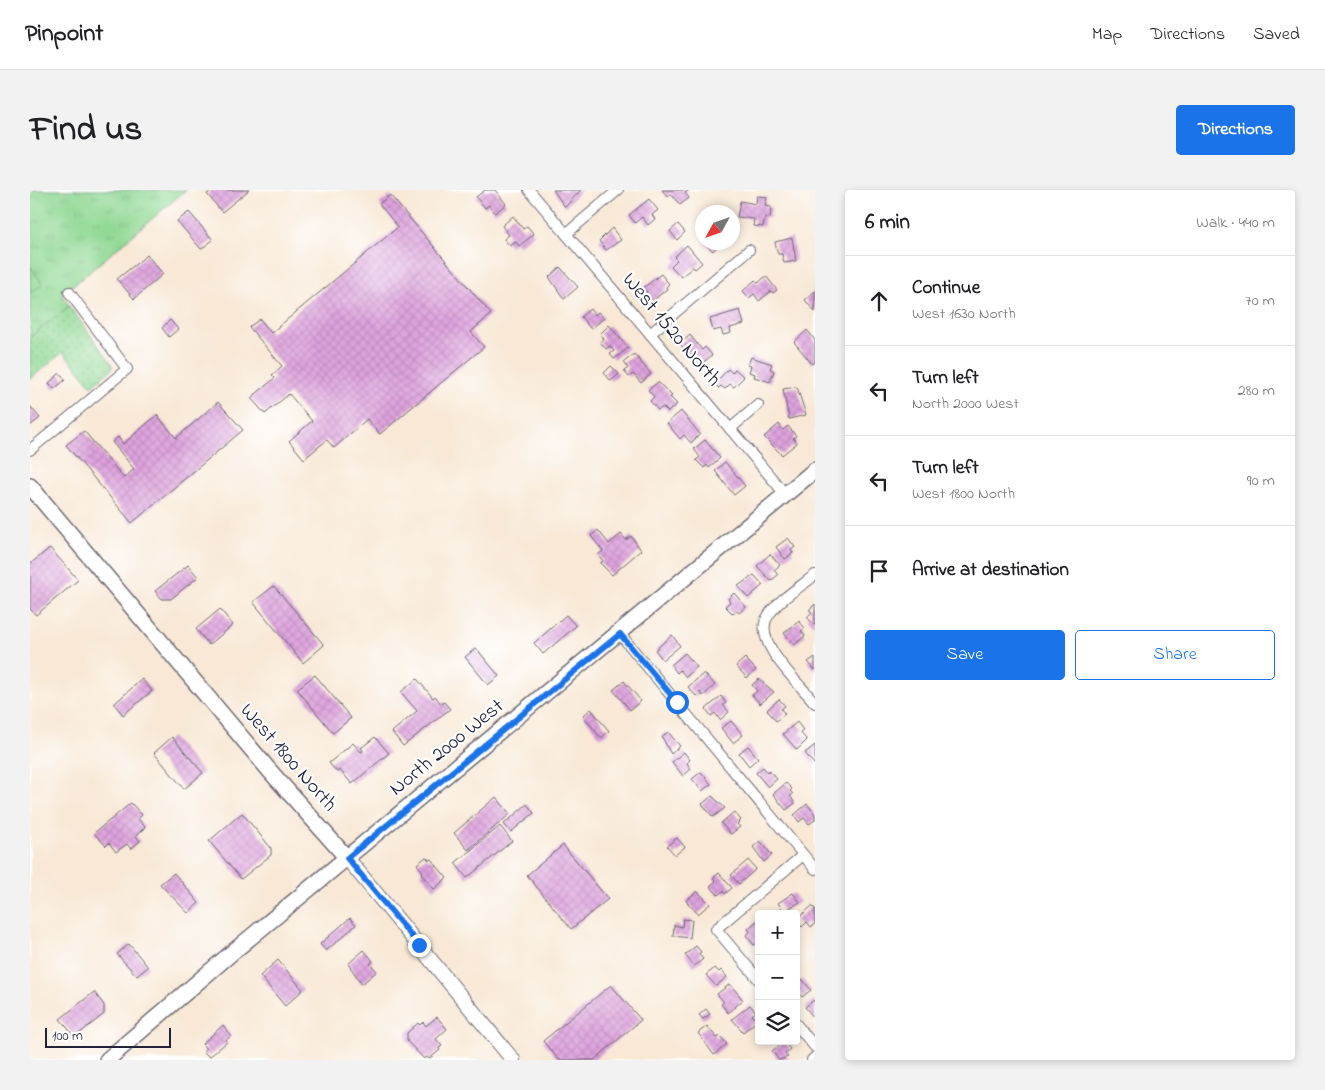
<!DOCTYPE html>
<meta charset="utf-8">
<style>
body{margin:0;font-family:"Indie Flower",sans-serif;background:#f2f2f2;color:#202124}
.controls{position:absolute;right:15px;bottom:15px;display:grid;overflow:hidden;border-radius:5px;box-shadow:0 2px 8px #0003}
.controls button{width:45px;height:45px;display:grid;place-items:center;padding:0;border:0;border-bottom:1px solid #e0e0e0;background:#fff;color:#202124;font:25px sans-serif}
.compass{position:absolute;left:665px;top:15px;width:45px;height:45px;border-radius:50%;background:#fff;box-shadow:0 2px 8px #0003;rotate:230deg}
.scale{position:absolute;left:15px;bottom:12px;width:126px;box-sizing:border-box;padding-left:5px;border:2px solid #22223b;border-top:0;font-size:14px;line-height:18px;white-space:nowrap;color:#22223b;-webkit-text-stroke:4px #fff;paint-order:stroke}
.stop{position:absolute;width:15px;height:15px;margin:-11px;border:4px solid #1a73e8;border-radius:50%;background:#fff}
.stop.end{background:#1a73e8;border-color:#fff;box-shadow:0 1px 5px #0008}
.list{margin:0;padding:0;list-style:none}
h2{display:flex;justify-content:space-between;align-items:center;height:65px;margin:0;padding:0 20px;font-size:21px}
h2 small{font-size:16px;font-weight:400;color:#757577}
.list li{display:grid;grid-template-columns:32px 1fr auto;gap:15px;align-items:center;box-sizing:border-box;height:90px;padding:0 20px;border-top:1px solid #e0e0e0}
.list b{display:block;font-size:19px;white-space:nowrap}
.list p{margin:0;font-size:16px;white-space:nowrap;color:#757577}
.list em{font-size:16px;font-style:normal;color:#757577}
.actions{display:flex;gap:10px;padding:15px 20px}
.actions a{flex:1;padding:11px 0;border:1px solid #1a73e8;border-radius:5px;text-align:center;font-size:18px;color:#1a73e8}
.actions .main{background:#1a73e8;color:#fff}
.icon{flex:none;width:28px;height:28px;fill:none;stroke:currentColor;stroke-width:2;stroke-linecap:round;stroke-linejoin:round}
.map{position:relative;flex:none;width:785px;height:870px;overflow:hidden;border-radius:5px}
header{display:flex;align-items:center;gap:30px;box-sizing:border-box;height:70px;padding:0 25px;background:#fff;border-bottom:1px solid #e0e0e0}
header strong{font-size:24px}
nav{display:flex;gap:28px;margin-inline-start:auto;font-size:18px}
.intro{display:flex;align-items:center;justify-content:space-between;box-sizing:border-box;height:120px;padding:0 30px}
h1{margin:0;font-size:35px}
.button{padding:12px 22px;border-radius:5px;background:#1a73e8;color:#fff;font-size:18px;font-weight:700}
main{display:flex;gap:30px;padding:0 30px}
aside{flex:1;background:#fff;border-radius:5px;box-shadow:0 2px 8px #0003}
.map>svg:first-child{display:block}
.grass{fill:url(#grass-dots);stroke:#587d67}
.park{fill:url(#park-tufts);stroke:#587d67}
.pitch{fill:#8fd893;stroke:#587d67}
.building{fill:url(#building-cross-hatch)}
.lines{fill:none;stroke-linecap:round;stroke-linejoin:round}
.street-casing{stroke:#6d6771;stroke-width:12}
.secondary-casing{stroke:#6d6771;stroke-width:16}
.primary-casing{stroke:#6d6771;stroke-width:18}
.street{stroke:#fff;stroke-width:10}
.secondary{stroke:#fff;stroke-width:14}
.primary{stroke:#fff;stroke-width:15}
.route{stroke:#1a73e8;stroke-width:6}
.labels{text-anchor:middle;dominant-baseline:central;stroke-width:4.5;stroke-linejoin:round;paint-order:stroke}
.street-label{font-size:21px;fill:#22223b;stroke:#fff}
</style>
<header>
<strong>Pinpoint</strong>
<nav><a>Map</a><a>Directions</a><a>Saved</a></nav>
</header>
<div class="intro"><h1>Find us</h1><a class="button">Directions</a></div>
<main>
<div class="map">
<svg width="785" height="870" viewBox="0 0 785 870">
<defs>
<pattern id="grass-dots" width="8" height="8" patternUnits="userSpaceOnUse" patternTransform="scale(1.25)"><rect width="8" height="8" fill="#8fd893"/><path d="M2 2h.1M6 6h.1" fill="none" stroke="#7bb980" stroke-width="1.8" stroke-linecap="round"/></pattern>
<pattern id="park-tufts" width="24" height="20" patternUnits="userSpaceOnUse" patternTransform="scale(1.25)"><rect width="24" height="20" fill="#8fd893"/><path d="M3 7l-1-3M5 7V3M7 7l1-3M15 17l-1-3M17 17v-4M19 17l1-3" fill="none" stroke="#7bb980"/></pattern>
<pattern id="building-cross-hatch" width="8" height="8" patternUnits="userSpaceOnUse" patternTransform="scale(1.25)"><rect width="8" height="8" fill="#dea3dd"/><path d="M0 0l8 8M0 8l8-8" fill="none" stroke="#be8cbf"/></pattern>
</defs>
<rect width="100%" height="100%" fill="#fff"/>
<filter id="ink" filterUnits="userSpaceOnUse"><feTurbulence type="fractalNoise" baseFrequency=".02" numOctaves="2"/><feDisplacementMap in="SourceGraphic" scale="10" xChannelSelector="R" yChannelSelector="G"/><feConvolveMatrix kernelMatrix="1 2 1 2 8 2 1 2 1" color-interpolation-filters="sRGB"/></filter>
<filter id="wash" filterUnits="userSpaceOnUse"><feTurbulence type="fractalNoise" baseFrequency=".0096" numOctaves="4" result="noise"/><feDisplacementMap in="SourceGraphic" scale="20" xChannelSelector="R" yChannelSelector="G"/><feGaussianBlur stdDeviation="1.12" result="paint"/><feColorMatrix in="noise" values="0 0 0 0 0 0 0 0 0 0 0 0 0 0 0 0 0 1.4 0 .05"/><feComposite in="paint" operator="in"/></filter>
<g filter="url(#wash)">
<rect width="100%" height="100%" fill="#f8e8d5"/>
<path class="grass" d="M39,116L82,174V179L62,196L33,162L0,189V147Z"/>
<path class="park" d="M0,0H156L32,105L39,116L0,147Z"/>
<path class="pitch" d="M0,76L13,94L0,103Z"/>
<g id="blocks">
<g class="building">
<path d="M182,0H219L192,22L177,4Z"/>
<path d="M455,0H465L476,14L465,23L459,15L455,18L446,7Z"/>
<path d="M523,0H551L535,17Z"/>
<path d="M632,0H659L655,3L659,8L650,15L641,4L638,7Z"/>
<path d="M360,5L461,124L441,142L454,157L350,244L337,229L304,258L297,250L274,269L259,251L282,231L259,204L235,224L221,208L245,188L242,185L252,176L219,137L230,129L241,143L368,37L349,14Z"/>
<path d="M727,6L737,7L735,16L741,17L740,28L735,27L733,37L723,36L724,29L707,27L710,11L726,14Z"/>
<path d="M619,9L628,20L622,25L625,29L618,35L612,27L605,33L599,25Z"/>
<path d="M159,22L183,50L171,59L147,31Z"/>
<path d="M483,26L493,39L497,36L504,44L489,56L486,52L480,56L474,49L479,45L472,36Z"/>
<path d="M648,34L655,42L647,50L640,41Z"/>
<path d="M582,38L591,50L576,60L569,51Z"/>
<path d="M762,48L766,71L754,73L752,64H748L745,52Z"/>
<path d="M673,52H691L683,61Z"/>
<path d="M657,55L672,73L665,79L663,77L651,87L641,76L647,70L644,67Z"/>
<path d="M117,65L133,84L104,109L87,89Z"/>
<path d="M530,77L548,97L534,109L519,87Z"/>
<path d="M631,84L639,94L636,97L637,99L620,113L613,105L617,102L613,98Z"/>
<path d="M736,86L747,100L743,103L741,101L729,111L724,104L719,108L713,101L725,90L728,93Z"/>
<path d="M785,101V122L775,110Z"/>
<path d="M560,119L565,125L568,122L574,128L561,139L551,127Z"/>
<path d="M710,120L714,134L700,138L701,143L693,145L691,139L683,141L680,129Z"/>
<path d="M140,130L148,139L139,147L132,138Z"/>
<path d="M579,135L598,158L584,169L580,164L584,161L580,156L576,159L570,152L574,149L570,144Z"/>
<path d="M777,140L785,150V171L782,174L764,152Z"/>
<path d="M660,145L672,160L675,157L682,165L669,176L650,154Z"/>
<path d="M604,164L621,184L611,193L603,184L599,187L594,181L598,178L594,172Z"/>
<path d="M721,167L742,174L740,179L744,181L740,192L724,187L725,184L719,182L721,176L718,175Z"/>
<path d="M581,176L589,184L581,191L574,183Z"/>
<path d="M698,179L702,183L705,179L714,187L704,197L700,194L695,199L691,196L689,198L684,194Z"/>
<path d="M30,183L35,190L24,199L19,193Z"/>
<path d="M628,192L642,206L640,207L647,214L638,222L633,217L628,220L620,211L624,207L618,200Z"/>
<path d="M767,197L776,225L759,229L753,199Z"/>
<path d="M188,212L213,240L102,333L36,255L54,241L94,288L104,279L82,252L88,247L93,254L127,225L146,248Z"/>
<path d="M0,216L10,228L0,236Z"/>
<path d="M651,221L670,244L661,253L654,245L650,249L637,233Z"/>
<path d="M749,234L753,240L758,236L766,246L763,248L767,253L752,265L734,247Z"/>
<path d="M675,250L690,268L679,278L677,275L674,278L666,270L670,267L664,259Z"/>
<path d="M695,272L715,296L704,305L685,281Z"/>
<path d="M568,340L579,354L591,344L596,350L601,346L611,360L582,385L570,373L573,371L568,365L573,361L561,346Z"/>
<path d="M758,348L765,357L761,360L763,363L755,369L746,357Z"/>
<path d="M20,358L48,390L6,425L0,419V374Z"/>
<path d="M740,364L750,375L744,380L748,385L741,391L727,376Z"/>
<path d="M158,375L168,387L141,409H132L125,401Z"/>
<path d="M724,385L733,395L718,408L708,396Z"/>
<path d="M244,396L294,455L273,473L223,412Z"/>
<path d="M704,403L716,417L709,423L707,421L703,424L695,416L700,412L698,409Z"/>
<path d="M785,414V434L784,435L777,427L782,422L779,420Z"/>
<path d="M190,419L203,435L179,455L166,439Z"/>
<path d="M536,425L546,436L513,464L504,453Z"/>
<path d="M769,431L775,438L771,441L775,446L764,455L754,443Z"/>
<path d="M642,445L650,456L633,470L625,460Z"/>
<path d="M446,458L469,486L458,495L435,467Z"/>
<path d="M655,463L667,477L656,487L650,480L647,483L641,475Z"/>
<path d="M785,467V480L778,472Z"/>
<path d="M715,468L726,480L717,488L706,476Z"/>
<path d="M674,483L685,495L673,506L670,502L666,506L658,497Z"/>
<path d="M285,485L321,528L303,543L267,499Z"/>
<path d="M112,489L122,501L93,525L84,514Z"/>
<path d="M387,489L403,508L405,506L411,514L414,512L420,519L373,556L362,542L387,521L371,502Z"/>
<path d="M729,489L744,502L730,514L722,505L727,501L722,495Z"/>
<path d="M594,491L611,511L600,520L583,500Z"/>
<path d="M691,506L696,513L693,515L699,522L690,530L685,523L681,526L676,519Z"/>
<path d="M749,509L755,516L751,519L755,524L746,531L737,520Z"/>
<path d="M561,519L579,541L571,548L553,526Z"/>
<path d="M701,531L713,545L703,553L691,538Z"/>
<path d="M767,532L773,540L770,542L777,550L767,560L753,544Z"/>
<path d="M638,542L650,556L641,564L632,547Z"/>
<path d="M142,547L173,583L154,599L124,563Z"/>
<path d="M345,547L359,563L322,594L310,580L307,582L299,573L323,553L331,562L333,561L331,558Z"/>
<path d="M785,555V575L775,563Z"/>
<path d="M718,556L728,568L719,576L709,563Z"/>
<path d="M654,562L660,570L657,573L661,579L653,586L642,572Z"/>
<path d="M733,577L738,583L740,581L747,589L738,597L726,583Z"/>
<path d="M671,582L681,594L672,601L662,589Z"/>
<path d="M756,593L762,599L760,601L763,604L760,606L765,613L756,620L743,604Z"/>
<path d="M682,606L695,618L683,627L672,614Z"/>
<path d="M466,607L480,624L438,660L424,643Z"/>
<path d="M101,613L112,625L108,629L115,637L106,646L110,651L101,659L97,654L86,662L79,653L76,656L64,643Z"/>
<path d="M497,614L504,623L481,642L474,634Z"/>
<path d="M777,614L785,624V630L779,634L774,628L769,632L764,625Z"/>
<path d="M704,622L711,630L707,634L710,637L701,644L691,633Z"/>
<path d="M212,623L241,658V665L211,689L179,651Z"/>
<path d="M470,636L482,651L437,688L425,673Z"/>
<path d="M647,648L655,657L645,665L637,656Z"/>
<path d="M730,651L742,665L734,672L723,657Z"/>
<path d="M533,655L578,709L541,739L497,685Z"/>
<path d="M396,667L399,670L401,669L417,688L404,699L391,684L393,682L387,674Z"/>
<path d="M718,670L726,679L709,694L701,685Z"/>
<path d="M144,683L169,713L158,723L130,694Z"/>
<path d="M689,683L702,698L695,704L693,701L688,705L680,696L686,691L683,688Z"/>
<path d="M667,701L680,714L668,724L656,711Z"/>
<path d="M763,703L770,712L754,721L748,713Z"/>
<path d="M782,716L785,719V734L781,737L777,732L772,737L766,730Z"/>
<path d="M320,728L326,735L296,761L290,754Z"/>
<path d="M653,729L662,730L660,748L643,746L644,735L652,737Z"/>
<path d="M729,729V751L724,755L716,745L720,742L718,739Z"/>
<path d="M99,754L118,777L107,786L87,764Z"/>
<path d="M666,756L671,762L669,764L673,769L664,776L655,765Z"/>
<path d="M334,760L343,771L340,774L347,781L332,794L318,774Z"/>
<path d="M248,770L273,800L255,816L230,786Z"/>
<path d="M685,778L689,782L691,780L697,787L686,796L676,785Z"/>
<path d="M772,789L781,800L772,807L769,803L766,804V794Z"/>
<path d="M700,794L713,810L698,823L691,814L694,812L687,804Z"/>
<path d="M581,795L611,830L564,870H529L513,851Z"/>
<path d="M64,802L74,815V824L45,847L30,829Z"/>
<path d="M784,810L785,811V829L775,817Z"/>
<path d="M720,815L726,822L722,825L727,831L713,842L702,829Z"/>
<path d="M676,819L680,824L673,829L669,825Z"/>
<path d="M407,827L417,839L406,849L412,856L409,858L410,860L399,869L397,867L394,869L377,851V843L388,833L390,835L393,832L396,836Z"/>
<path d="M193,835L201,846L196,850L197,852L179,867L173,861L176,859L172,854Z"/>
<path d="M677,836L687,848L690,846L697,854L684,865L668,843Z"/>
<path d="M754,852L760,859L755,864L758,867L749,870L742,861Z"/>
</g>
</g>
</g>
<g filter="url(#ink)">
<use href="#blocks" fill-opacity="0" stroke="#6d6771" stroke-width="1"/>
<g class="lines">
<g class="street-casing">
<g id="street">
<path d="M499,0L755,304"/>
<path d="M536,44L588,0"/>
<path d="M620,144L719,60"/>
<path d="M700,239L728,215"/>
<path d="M0,260L97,179L39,102"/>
<path d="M785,385C769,398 749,409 738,426C721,451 770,494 785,513"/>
<path d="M590,444L785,679"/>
<path d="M729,790L686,739L773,665"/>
<path d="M766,834L785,857"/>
<path d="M782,870L785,867"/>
</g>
</g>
<g class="secondary-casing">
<path id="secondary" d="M317,668L483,870"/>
</g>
<g class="primary-casing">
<g id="primary">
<path d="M0,296L239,580L317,668"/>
<path d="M77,870L198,766L785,280"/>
</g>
</g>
<use href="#street" class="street"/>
<use href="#secondary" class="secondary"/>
<use href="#primary" class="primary"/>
</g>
</g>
<g class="lines" filter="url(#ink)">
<path class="route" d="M389,755L317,668L590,444L647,512"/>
</g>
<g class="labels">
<g class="street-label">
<text transform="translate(641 140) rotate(50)">West 1520 North</text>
<text transform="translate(417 558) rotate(-39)">North 2000 West</text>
<text transform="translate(258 568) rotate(49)">West 1800 North</text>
</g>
</g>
</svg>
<div class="controls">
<button>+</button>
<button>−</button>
<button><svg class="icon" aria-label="layers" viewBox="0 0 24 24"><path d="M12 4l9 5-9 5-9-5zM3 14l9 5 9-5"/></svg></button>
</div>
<svg class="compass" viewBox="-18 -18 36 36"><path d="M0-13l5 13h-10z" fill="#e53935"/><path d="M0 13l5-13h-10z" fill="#757577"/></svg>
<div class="scale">100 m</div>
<div class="stop" style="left:647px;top:512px"></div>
<div class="stop end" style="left:389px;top:755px"></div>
</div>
<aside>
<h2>6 min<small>Walk · 440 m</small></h2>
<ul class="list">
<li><svg class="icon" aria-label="ahead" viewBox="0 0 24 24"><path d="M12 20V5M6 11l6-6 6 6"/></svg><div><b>Continue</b><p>West 1630 North</p></div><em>70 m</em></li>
<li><svg class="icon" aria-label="left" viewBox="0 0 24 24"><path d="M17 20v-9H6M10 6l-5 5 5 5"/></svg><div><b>Turn left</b><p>North 2000 West</p></div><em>280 m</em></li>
<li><svg class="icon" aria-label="left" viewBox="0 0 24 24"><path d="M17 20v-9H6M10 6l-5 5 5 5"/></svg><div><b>Turn left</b><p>West 1800 North</p></div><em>90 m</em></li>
<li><svg class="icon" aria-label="arrive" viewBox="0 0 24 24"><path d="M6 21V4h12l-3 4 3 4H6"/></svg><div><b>Arrive at destination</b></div></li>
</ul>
<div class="actions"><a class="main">Save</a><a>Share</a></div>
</aside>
</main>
